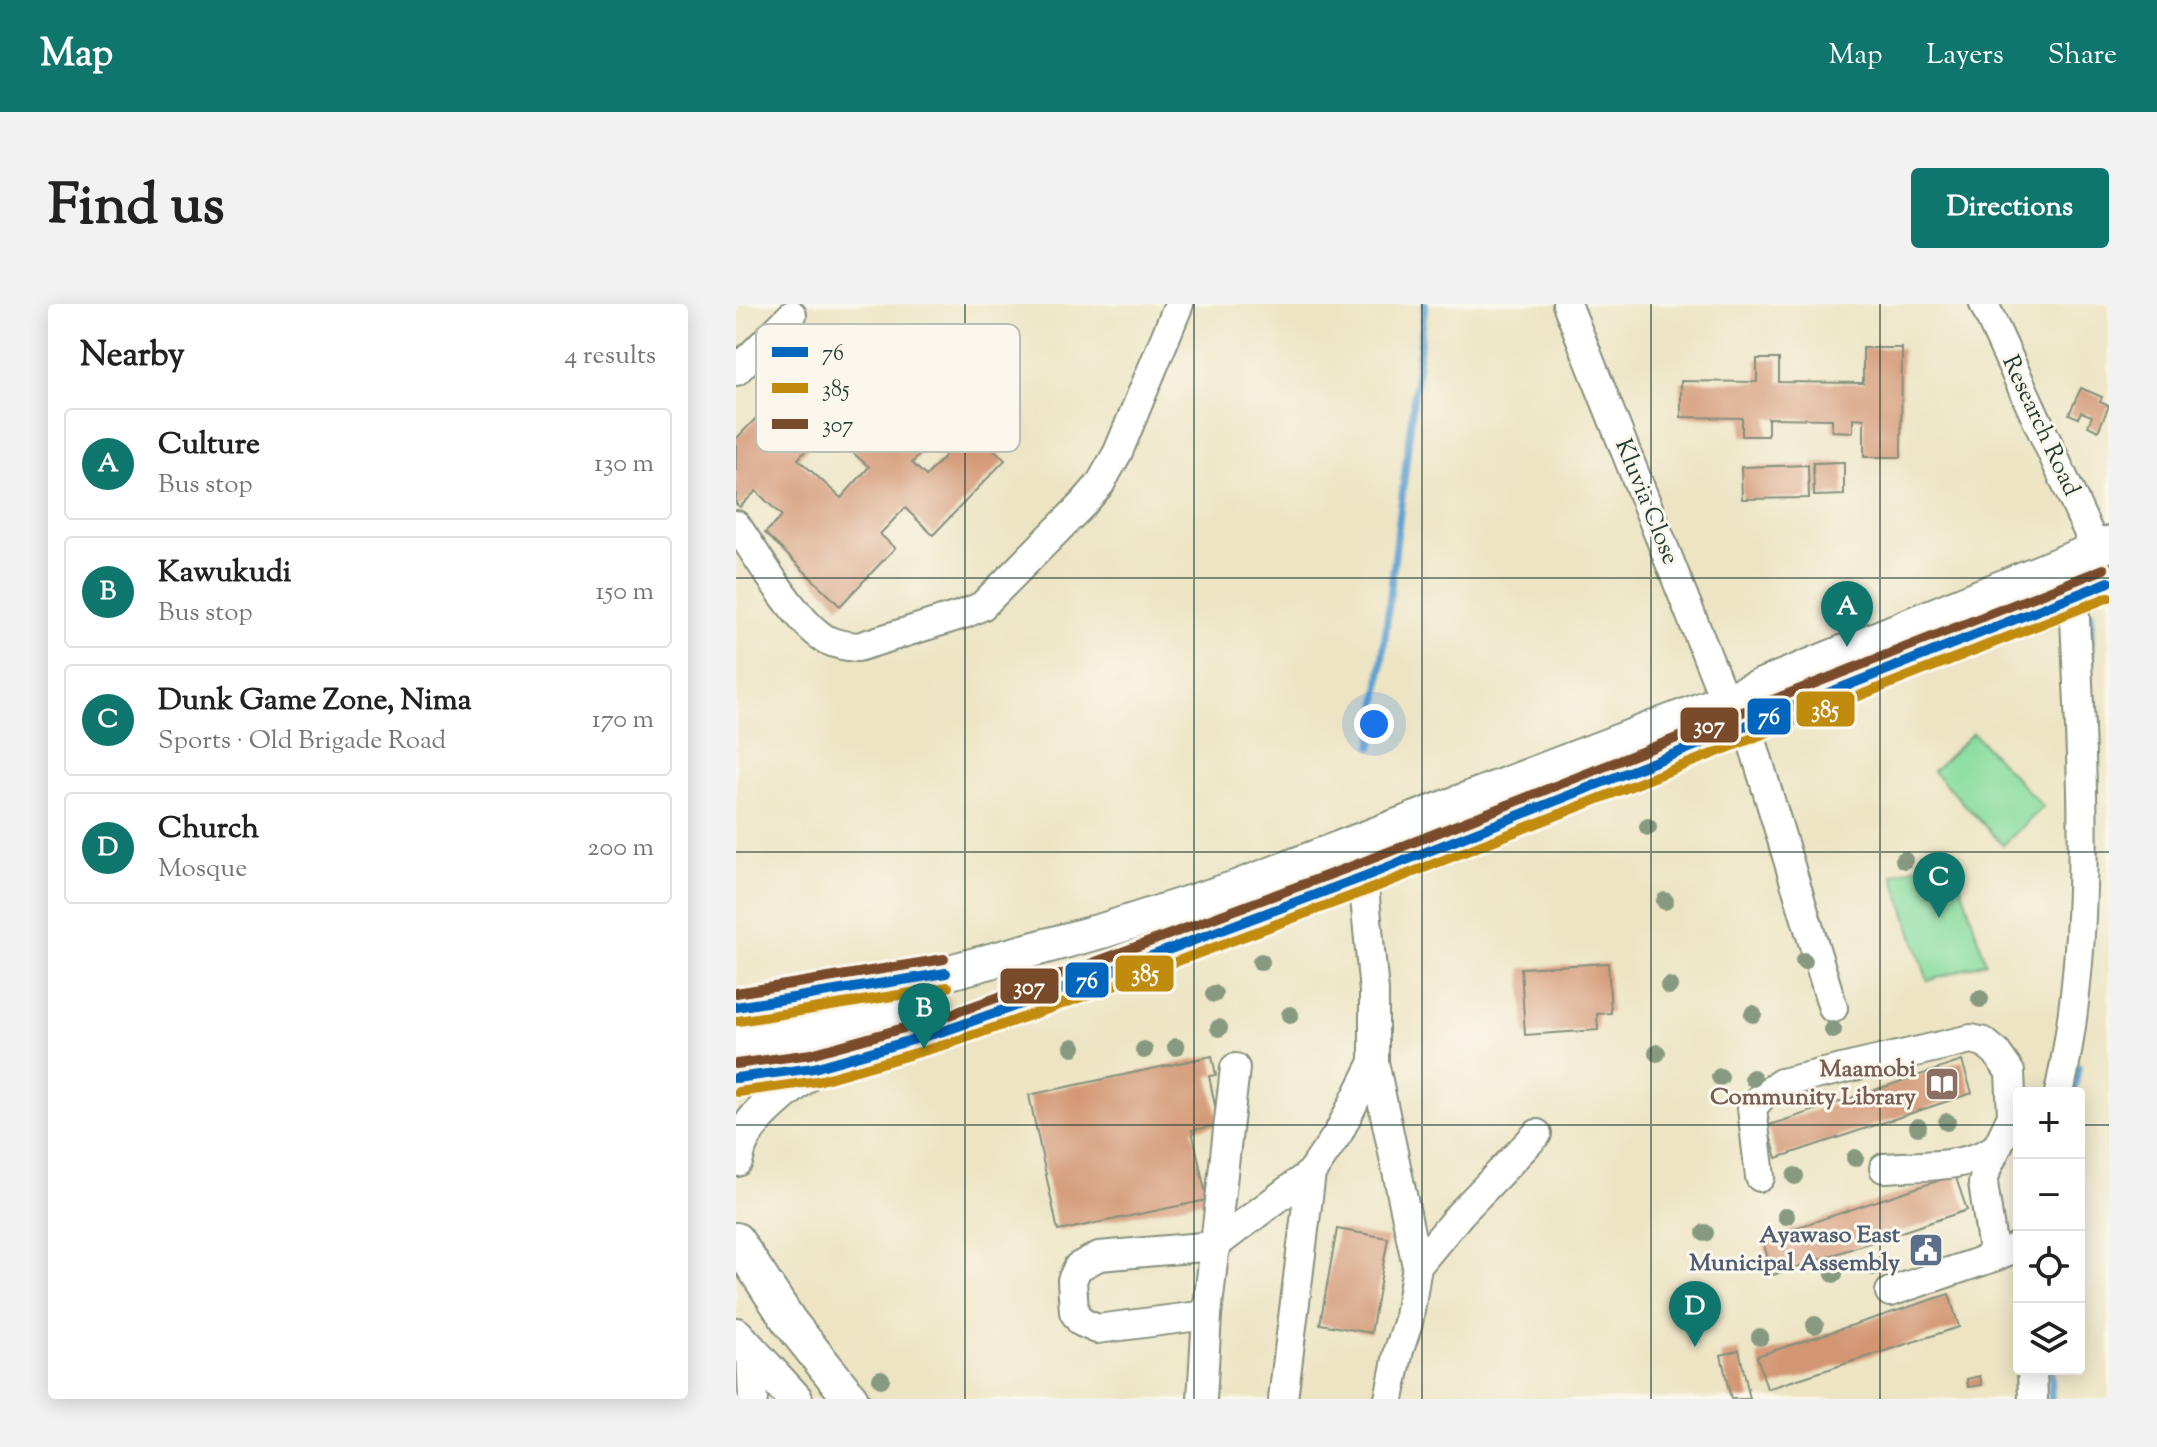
<!DOCTYPE html>
<meta charset="utf-8">
<style>
body{margin:0;font-family:"Sorts Mill Goudy",serif;background:#f2f2f2;color:#222}
.controls{position:absolute;right:24px;bottom:24px;display:grid;overflow:hidden;border-radius:8px;box-shadow:0 4px 20px #0003}
.controls button{width:72px;height:72px;display:grid;place-items:center;padding:0;border:0;border-bottom:2px solid #e0e0e0;background:#fff;color:#222;font:40px sans-serif}
.you{position:absolute;left:638px;top:420px;width:28px;height:28px;margin:-20px;border:6px solid #fff;border-radius:50%;background:#1a73e8;box-shadow:0 0 0 12px #1a73e833}
.badge{display:grid;place-items:center;width:52px;height:52px;border-radius:50%;background:#0f766e;color:#fff;font-size:26px;font-weight:700}
.pin{position:absolute;translate:-50% -66px;filter:drop-shadow(0 2px 4px #0008)}
.pin::after{content:'';position:absolute;top:42px;width:28px;height:24px;background:inherit;clip-path:polygon(0 0,100% 0,50% 100%)}
.list{margin:0;padding:0;list-style:none}
h2{display:flex;justify-content:space-between;align-items:center;height:104px;margin:0;padding:0 32px;font-size:34px}
h2 small{font-size:26px;font-weight:400;color:#767676}
.list li{display:grid;grid-template-columns:52px 1fr auto;gap:24px;align-items:center;box-sizing:border-box;height:112px;margin:0 16px 16px;padding:0 16px;border:2px solid #e0e0e0;border-radius:8px}
.list b{display:block;font-size:30px;white-space:nowrap}
.list p{margin:0;font-size:26px;white-space:nowrap;color:#767676}
.list em{font-size:26px;font-style:normal;color:#767676}
.icon{flex:none;width:44px;height:44px;fill:none;stroke:currentColor;stroke-width:2;stroke-linecap:round;stroke-linejoin:round}
.map{position:relative;flex:none;width:1373px;height:1095px;overflow:hidden;border-radius:8px}
header{display:flex;align-items:center;gap:48px;box-sizing:border-box;height:112px;padding:0 40px;background:#0f766e;color:#fff}
header strong{font-size:38px}
nav{display:flex;gap:44px;margin-inline-start:auto;font-size:28px}
.intro{display:flex;align-items:center;justify-content:space-between;box-sizing:border-box;height:192px;padding:0 48px}
h1{margin:0;font-size:56px}
.button{padding:20px 36px;border-radius:8px;background:#0f766e;color:#fff;font-size:28px;font-weight:700}
main{display:flex;gap:48px;padding:0 48px}
aside{flex:1;background:#fff;border-radius:8px;box-shadow:0 4px 20px #0003}
.map>svg:first-child{display:block}
.green{fill:#88dd9f;stroke:#548d6a;stroke-width:2}
.lines{fill:none;stroke-linecap:round;stroke-linejoin:round}
.stream{stroke:#5ea0d1;stroke-width:7}
.building{fill:#d39673;fill-rule:evenodd}
.minor-casing{stroke:#86907c;stroke-width:32}
.major-casing{stroke:#86907c;stroke-width:38}
.minor{stroke:#fff;stroke-width:28}
.major{stroke:#fff;stroke-width:34}
.bus-1-casing{stroke:#fbf7ec;stroke-width:16}
.bus-2-casing{stroke:#fbf7ec;stroke-width:16}
.bus-3-casing{stroke:#fbf7ec;stroke-width:16}
.bus-1{stroke:#0065bd;stroke-width:10}
.bus-2{stroke:#c18c0d;stroke-width:10}
.bus-3{stroke:#7a4b2a;stroke-width:10}
.tree{fill:#879a80}
.grid{fill:none;stroke:#1f3d34;stroke-width:2;stroke-opacity:0.55}
.labels{text-anchor:middle;dominant-baseline:central;stroke-width:6;stroke-linejoin:round;paint-order:stroke}
.street-label{font-size:24px;fill:#1f3d34;stroke:#fbf7ec}
.education-label{font-size:24px;font-weight:bold;fill:#785e54;stroke:#fbf7ec;text-anchor:end}
.service-label{font-size:24px;font-weight:bold;fill:#4e5e75;stroke:#fbf7ec;text-anchor:end}
.key{fill:#fbf7ec;stroke:#b9bfb5;stroke-width:2}
.key-label{font-size:22px;fill:#1f3d34}
.line-badge{stroke:#fbf7ec;stroke-width:3}
.badge-label{font-size:22px;text-anchor:middle;font-weight:bold;fill:#fff}
</style>
<header>
<strong>Map</strong>
<nav><a>Map</a><a>Layers</a><a>Share</a></nav>
</header>
<div class="intro"><h1>Find us</h1><a class="button">Directions</a></div>
<main>
<aside>
<h2>Nearby<small>4 results</small></h2>
<ul class="list">
<li><span class="badge">A</span><div><b>Culture</b><p>Bus stop</p></div><em>130 m</em></li>
<li><span class="badge">B</span><div><b>Kawukudi</b><p>Bus stop</p></div><em>150 m</em></li>
<li><span class="badge">C</span><div><b>Dunk Game Zone, Nima</b><p>Sports · Old Brigade Road</p></div><em>170 m</em></li>
<li><span class="badge">D</span><div><b>Church</b><p>Mosque</p></div><em>200 m</em></li>
</ul>
</aside>
<div class="map">
<svg width="1373" height="1095" viewBox="0 0 1373 1095">
<rect width="100%" height="100%" fill="#fbf7ec"/>
<filter id="ink" filterUnits="userSpaceOnUse"><feTurbulence type="fractalNoise" baseFrequency=".0125" numOctaves="2"/><feDisplacementMap in="SourceGraphic" scale="16" xChannelSelector="R" yChannelSelector="G"/><feConvolveMatrix kernelMatrix="1 2 1 2 8 2 1 2 1" color-interpolation-filters="sRGB"/></filter>
<filter id="wash" filterUnits="userSpaceOnUse"><feTurbulence type="fractalNoise" baseFrequency=".006" numOctaves="4" result="noise"/><feDisplacementMap in="SourceGraphic" scale="32" xChannelSelector="R" yChannelSelector="G"/><feGaussianBlur stdDeviation="1.8" result="paint"/><feColorMatrix in="noise" values="0 0 0 0 0 0 0 0 0 0 0 0 0 0 0 0 0 1.4 0 .05"/><feComposite in="paint" operator="in"/></filter>
<g filter="url(#wash)">
<rect width="100%" height="100%" fill="#ece4c3"/>
<g class="green">
<path d="M1237,429L1307,503L1267,541L1197,467Z"/>
<path d="M1215,551L1250,658L1192,677L1157,571Z"/>
</g>
<g class="lines">
<g class="stream">
<path d="M1355,360V309"/>
<path d="M636,442L689,0"/>
<path d="M1338,789L1342,763"/>
<path d="M1315,1095L1316,1065"/>
</g>
</g>
<g id="blocks">
<g class="building">
<path d="M95,36L133,73L113,93L136,115L184,65L205,84L195,95L224,121L228,117L269,156L197,231L169,204L144,230L159,244L104,302L29,229L46,212L20,187L4,203L0,200V135ZM97,117L122,141L116,148L133,163L105,194L62,155ZM203,130L217,143L190,172L176,159Z"/>
<path d="M1127,44H1166L1165,153H1128V115L1117,114V128L1096,127V115L1032,114V132H1006V114L945,113V77L1021,78V55H1043V78L1127,79Z"/>
<path d="M1345,84L1366,93L1364,98L1373,102L1362,127L1352,122L1356,112L1345,108L1342,114L1333,110Z"/>
<path d="M1108,158V191L1078,192L1077,159Z"/>
<path d="M1072,161L1073,194L1006,195L1005,163Z"/>
<path d="M872,659L875,709L861,710L862,726L789,731L785,664Z"/>
<path d="M476,752L480,771L473,772L483,821L456,826L471,896L322,927L293,791Z"/>
<path d="M1226,757L1236,789L1041,854L1031,822Z"/>
<path d="M1219,871L1231,906L1037,971L1026,935Z"/>
<path d="M601,925L652,934L635,1029L584,1020Z"/>
<path d="M1213,990L1223,1023L1031,1085L1021,1052Z"/>
<path d="M1003,1046L1014,1095H995L985,1051Z"/>
<path d="M1244,1072L1246,1081L1232,1083L1231,1075Z"/>
</g>
</g>
</g>
<g filter="url(#ink)">
<use href="#blocks" fill-opacity="0" stroke="#86907c" stroke-width="2"/>
<g class="lines">
<g class="minor-casing">
<g id="minor">
<path d="M831,0L989,397"/>
<path d="M1248,0L1360,245"/>
<path d="M0,67L56,11"/>
<path d="M0,221C22,252 59,318 91,336C101,341 111,342 122,343L228,310L246,302L346,201L364,180L382,148L443,0"/>
<path d="M1011,420L1097,704"/>
<path d="M638,758L681,962L672,1019L663,1046L653,1095"/>
<path d="M1323,789C1359,626 1345,457 1338,292"/>
<path d="M1148,864C1183,861 1232,865 1261,843"/>
<path d="M1024,873L1016,804L1026,792L1045,779L1235,735L1248,738L1260,748L1274,768L1276,812L1251,864L1247,879L1258,953"/>
<path d="M681,962L724,910L801,830"/>
<path d="M1154,988L1258,953L1283,942"/>
<path d="M471,1011L361,1025L345,1018L338,1008L336,976L342,963L363,952L478,942L575,869L603,828L638,758V688L627,573"/>
<path d="M15,1048L17,1095"/>
<path d="M1296,1065L1297,1095"/>
<path d="M466,1095L471,1011L499,764"/>
<path d="M547,1095L575,869"/>
</g>
</g>
<g class="major-casing">
<g id="major">
<path d="M0,703L210,669L369,626L500,584L989,397L1373,240"/>
<path d="M0,740L55,730L158,701L193,680"/>
<path d="M0,774L78,764L211,726L335,682L627,573L1373,278"/>
<path d="M0,855C6,815 50,788 78,764"/>
<path d="M0,936L53,1017L115,1095"/>
<path d="M0,1031L59,1095"/>
</g>
</g>
<use href="#minor" class="minor"/>
<use href="#major" class="major"/>
<g class="bus-1-casing">
<g id="bus-1">
<path d="M0,703L210,669"/>
<path d="M0,774L78,764L211,726L335,682L627,573L1373,278"/>
</g>
</g>
<g class="bus-2-casing">
<g id="bus-2">
<path d="M2,717L212,683"/>
<path d="M2,788L82,777L215,739L340,695L632,586L1373,293"/>
</g>
</g>
<g class="bus-3-casing">
<g id="bus-3">
<path d="M0,689L208,655"/>
<path d="M0,760L75,750L207,713L330,669L622,560L1368,265"/>
</g>
</g>
<use href="#bus-1" class="bus-1"/>
<use href="#bus-2" class="bus-2"/>
<use href="#bus-3" class="bus-3"/>
</g>
<g class="tree">
<circle cx="912" cy="523" r="9"/>
<circle cx="1168" cy="556" r="9"/>
<circle cx="929" cy="597" r="9"/>
<circle cx="1068" cy="657" r="9"/>
<circle cx="525" cy="658" r="9"/>
<circle cx="933" cy="682" r="9"/>
<circle cx="478" cy="690" r="9"/>
<circle cx="1244" cy="695" r="9"/>
<circle cx="1017" cy="710" r="9"/>
<circle cx="554" cy="711" r="9"/>
<circle cx="483" cy="724" r="9"/>
<circle cx="1097" cy="726" r="9"/>
<circle cx="337" cy="743" r="9"/>
<circle cx="440" cy="743" r="9"/>
<circle cx="408" cy="746" r="9"/>
<circle cx="921" cy="749" r="9"/>
<circle cx="984" cy="773" r="9"/>
<circle cx="1017" cy="774" r="9"/>
<circle cx="1211" cy="818" r="9"/>
<circle cx="1182" cy="823" r="9"/>
<circle cx="1119" cy="854" r="9"/>
<circle cx="1059" cy="872" r="9"/>
<circle cx="1050" cy="912" r="9"/>
<circle cx="969" cy="929" r="9"/>
<circle cx="1137" cy="963" r="9"/>
<circle cx="1098" cy="970" r="9"/>
<circle cx="1079" cy="1021" r="9"/>
<circle cx="1024" cy="1033" r="9"/>
<circle cx="145" cy="1075" r="9"/>
</g>
</g>
<path class="grid" d="M229,0V1095M458,0V1095M686,0V1095M915,0V1095M1144,0V1095M0,274H1373M0,548H1373M0,821H1283M1343,821H1373"/>
<defs>
<g id="library-square" transform="scale(1.8)"><rect x="-9" y="-9" width="18" height="18" rx="4" fill="#8d6e63" stroke="#fbf7ec"/><path d="M-6-4Q-3-5.5-.7-3.5V5Q-3 3-6 4ZM6-4Q3-5.5 .7-3.5V5Q3 3 6 4Z" fill="#fff"/></g>
<g id="civic-square" transform="scale(1.8)"><rect x="-9" y="-9" width="18" height="18" rx="4" fill="#5c6f8a" stroke="#fbf7ec"/><path d="M-.6-6.5H3V-4.5H.6V-3L4-1V1h2V6H-6V1h2V-1L-.6-3ZM-1.2 2.5V6h2.4V2.5Z" fill="#fff"/></g>
</defs>
<g fill-rule="evenodd">
<use href="#library-square" x="1206" y="780"/>
<use href="#civic-square" x="1190" y="946"/>
</g>
<g class="labels">
<g class="street-label">
<text transform="translate(1304 122) rotate(65)">Research Road</text>
<text transform="translate(910 198) rotate(68)">Kluvia Close</text>
</g>
<g class="education-label">
<text x="1180" y="766">Maamobi<tspan x="1180" dy="28">Community Library</tspan></text>
</g>
<g class="service-label">
<text x="1164" y="932">Ayawaso East<tspan x="1164" dy="28">Municipal Assembly</tspan></text>
</g>
</g>
<rect x="20" y="20" width="264" height="128" rx="12" class="key"/>
<rect x="36" y="43" width="36" height="10" fill="#0065bd"/>
<rect x="36" y="79" width="36" height="10" fill="#c18c0d"/>
<rect x="36" y="115" width="36" height="10" fill="#7a4b2a"/>
<g class="key-label">
<text x="86" y="56">76</text>
<text x="86" y="92">385</text>
<text x="86" y="128">307</text>
</g>
<g class="line-badge">
<rect x="1059" y="386" width="61" height="38" rx="8" fill="#c18c0d"/>
<rect x="1010" y="393" width="46" height="39" rx="8" fill="#0065bd"/>
<rect x="943" y="402" width="61" height="38" rx="8" fill="#7a4b2a"/>
<rect x="378" y="650" width="61" height="39" rx="8" fill="#c18c0d"/>
<rect x="328" y="657" width="46" height="38" rx="8" fill="#0065bd"/>
<rect x="263" y="663" width="61" height="38" rx="8" fill="#7a4b2a"/>
</g>
<g class="badge-label">
<text x="1089" y="413">385</text>
<text x="1033" y="420">76</text>
<text x="973" y="429">307</text>
<text x="409" y="677">385</text>
<text x="351" y="684">76</text>
<text x="293" y="690">307</text>
</g>
</svg>
<div class="controls">
<button>+</button>
<button>−</button>
<button><svg class="icon" aria-label="locate" viewBox="0 0 24 24"><circle cx="12" cy="12" r="6"/><path d="M12 2v4M12 18v4M2 12h4M18 12h4"/></svg></button>
<button><svg class="icon" aria-label="layers" viewBox="0 0 24 24"><path d="M12 4l9 5-9 5-9-5zM3 14l9 5 9-5"/></svg></button>
</div>
<div class="you"></div>
<div class="pin badge" style="left:1111px;top:343px">A</div>
<div class="pin badge" style="left:188px;top:745px">B</div>
<div class="pin badge" style="left:1203px;top:614px">C</div>
<div class="pin badge" style="left:959px;top:1043px">D</div>
</div>
</main>
